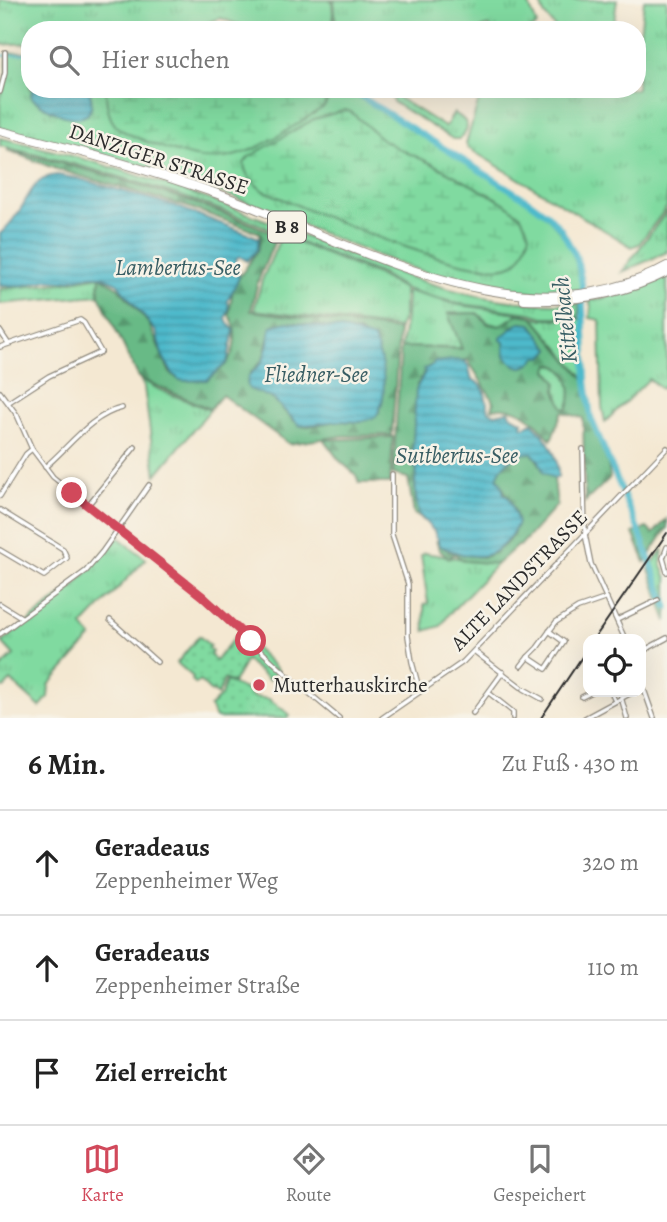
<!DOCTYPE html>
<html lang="de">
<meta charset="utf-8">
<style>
body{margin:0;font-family:Alegreya,serif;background:#f2f2f2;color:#222}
.controls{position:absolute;right:21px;bottom:21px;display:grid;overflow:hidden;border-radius:14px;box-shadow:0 7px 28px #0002}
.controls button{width:63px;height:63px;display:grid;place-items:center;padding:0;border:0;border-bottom:2px solid #e0e0e0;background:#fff;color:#222;font:35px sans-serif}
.stop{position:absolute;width:21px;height:21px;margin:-16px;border:5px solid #d1495b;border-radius:50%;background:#fff}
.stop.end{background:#d1495b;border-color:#fff;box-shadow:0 2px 7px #0008}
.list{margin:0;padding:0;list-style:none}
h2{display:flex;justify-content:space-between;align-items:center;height:91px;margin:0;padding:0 28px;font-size:30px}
h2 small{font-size:23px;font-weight:400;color:#767676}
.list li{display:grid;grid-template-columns:46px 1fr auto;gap:21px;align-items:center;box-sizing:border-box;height:105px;padding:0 28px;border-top:2px solid #e0e0e0}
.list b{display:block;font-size:26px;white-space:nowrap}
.list p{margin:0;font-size:23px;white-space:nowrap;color:#767676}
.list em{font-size:23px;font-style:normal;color:#767676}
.icon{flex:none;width:38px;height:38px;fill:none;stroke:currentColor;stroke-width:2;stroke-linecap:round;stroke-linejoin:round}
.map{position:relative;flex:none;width:667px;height:718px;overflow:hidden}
.search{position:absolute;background:#fff;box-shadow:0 7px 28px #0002;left:21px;right:21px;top:21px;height:77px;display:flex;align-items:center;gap:18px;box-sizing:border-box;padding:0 24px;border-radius:28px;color:#767676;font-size:26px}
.sheet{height:406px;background:#fff}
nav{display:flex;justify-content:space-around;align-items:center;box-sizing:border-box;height:98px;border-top:2px solid #e0e0e0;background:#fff;font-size:19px;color:#767676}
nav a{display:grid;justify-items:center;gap:4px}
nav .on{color:#d1495b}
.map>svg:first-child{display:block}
.grass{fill:url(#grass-tufts);stroke:#568266;stroke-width:2}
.forest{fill:url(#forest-firs);stroke:#4a7258;stroke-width:2;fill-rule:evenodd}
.wetland{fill:url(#wetland-marsh);stroke:#568266;stroke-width:2}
.park{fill:url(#park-dots);stroke:#568266;stroke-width:2}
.water{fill:url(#water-rules);stroke:#3c727b;stroke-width:2}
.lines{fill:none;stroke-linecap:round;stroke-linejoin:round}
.stream{stroke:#4eb9cb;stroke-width:2}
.river{stroke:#4eb9cb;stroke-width:6}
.street-casing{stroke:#908a7e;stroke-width:6}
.highway-casing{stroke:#908a7e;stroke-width:10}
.street{stroke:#fff;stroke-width:3.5}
.highway{stroke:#fff;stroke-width:8}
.tram{stroke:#2b2b2b;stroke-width:2}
.route{stroke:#d1495b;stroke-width:9}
.poi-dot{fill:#d1495b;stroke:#f7f3e8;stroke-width:2.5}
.labels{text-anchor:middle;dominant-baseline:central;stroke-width:5;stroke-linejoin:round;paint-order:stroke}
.shield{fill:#f7f3e8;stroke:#686764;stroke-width:2}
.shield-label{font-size:19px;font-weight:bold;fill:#2b2b2b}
.street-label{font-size:21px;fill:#2b2b2b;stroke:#f7f3e8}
.poi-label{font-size:21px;fill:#2b2b2b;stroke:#f7f3e8;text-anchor:start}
.water-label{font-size:23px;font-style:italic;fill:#375d63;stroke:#f7f3e8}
</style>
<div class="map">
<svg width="667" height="718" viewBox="0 0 667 718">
<defs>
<pattern id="grass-tufts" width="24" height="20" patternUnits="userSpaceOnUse" patternTransform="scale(1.75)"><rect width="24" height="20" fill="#80daa0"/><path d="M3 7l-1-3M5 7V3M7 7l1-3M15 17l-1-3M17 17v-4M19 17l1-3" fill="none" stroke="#6fbb8a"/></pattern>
<pattern id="forest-firs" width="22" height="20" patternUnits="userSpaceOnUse" patternTransform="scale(1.75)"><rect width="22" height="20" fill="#68ba86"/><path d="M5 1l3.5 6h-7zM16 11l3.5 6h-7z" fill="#56976e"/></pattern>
<pattern id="wetland-marsh" width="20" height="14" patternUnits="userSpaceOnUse" patternTransform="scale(1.75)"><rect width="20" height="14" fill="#80daa0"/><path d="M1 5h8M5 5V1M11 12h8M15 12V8" fill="none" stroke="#6fbb8a"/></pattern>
<pattern id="park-dots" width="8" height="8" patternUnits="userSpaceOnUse" patternTransform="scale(1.75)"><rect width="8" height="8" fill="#80daa0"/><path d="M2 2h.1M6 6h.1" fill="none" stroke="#6fbb8a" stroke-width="1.8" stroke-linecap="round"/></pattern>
<pattern id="water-rules" width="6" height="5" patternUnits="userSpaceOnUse" patternTransform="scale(1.75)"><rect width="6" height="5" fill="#4eb9cb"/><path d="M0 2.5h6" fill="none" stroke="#4197a5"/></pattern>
</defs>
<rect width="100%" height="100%" fill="#f7f3e8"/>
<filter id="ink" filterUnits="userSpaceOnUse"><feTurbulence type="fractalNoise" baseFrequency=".0143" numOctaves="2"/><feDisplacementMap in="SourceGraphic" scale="14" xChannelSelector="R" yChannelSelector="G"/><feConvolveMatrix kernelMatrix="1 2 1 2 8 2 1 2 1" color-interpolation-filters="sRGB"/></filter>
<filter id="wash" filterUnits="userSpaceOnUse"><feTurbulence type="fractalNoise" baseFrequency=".00686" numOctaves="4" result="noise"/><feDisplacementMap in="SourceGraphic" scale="28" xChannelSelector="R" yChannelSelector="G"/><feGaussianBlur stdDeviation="1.57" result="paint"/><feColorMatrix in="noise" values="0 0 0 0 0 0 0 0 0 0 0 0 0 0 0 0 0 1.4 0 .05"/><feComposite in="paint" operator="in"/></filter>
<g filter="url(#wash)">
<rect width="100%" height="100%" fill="#f4e8d2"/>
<g class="grass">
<path d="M0,0H332L334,30H252L221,18L185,30H30V43L0,45Z"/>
<path d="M334,0H527L537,25L530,30H491L489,25L478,30H336Z"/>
<path d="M539,0H617L613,29L557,30L544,14Z"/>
<path d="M644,0H667V207L639,244L632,247L468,148L466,144L482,89H637V59Z"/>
<path d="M30,52V89H345L529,202C559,224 579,251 581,290C465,310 327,230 220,192C148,166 75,146 0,129V97L5,84L8,53Z"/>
<path d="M397,89H401L397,97L445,127L454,113C467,120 473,128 459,139H453L393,102L392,95Z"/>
<path d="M0,138C97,159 190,191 283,227L280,233C190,195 96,168 0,146Z"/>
<path d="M667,211V252L622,272Z"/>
<path d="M284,228C379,266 474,311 579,303V317H543L531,313L460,304L433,297L406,289L381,274L282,235Z"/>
<path d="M281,236L380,276L404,289V316L399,328L254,310L262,280Z"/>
<path d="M667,275V384L661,389L649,379L605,422L602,407L600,320L590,318L591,306L589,301L608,297Z"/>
<path d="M100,276L99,295L0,304V289L62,283Z"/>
<path d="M407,291L459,305L525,314L542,319H583L585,379L532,316L518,314L500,326L489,323L477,313H448L462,348L401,347L406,318Z"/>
<path d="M550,364C570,368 575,392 567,409L563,408L555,390L557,382L547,370Z"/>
<path d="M140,379L160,390L210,410L156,475L144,387Z"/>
<path d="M118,537L146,559L82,626L92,637L49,685L48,697L40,707L11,681L4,688L0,687V668L14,655L2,642L75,585Z"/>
<path d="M663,548L661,563L667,579V622L649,569Z"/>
<path d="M424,553L497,564L450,613L441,626L425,631L424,605L428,603L421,555Z"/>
</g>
<g class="forest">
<path d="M7,150C99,171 190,197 277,235L258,281L251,311L399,330L392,435L342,436L289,444L222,395L210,409L139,378L99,295L100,276L120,289L149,324L170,373L180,380H206C213,375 220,370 225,365C236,353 239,328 229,315C231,306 231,296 234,287C240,271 265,249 260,233L188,207L56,169ZM287,322L359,332L376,345L383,384L381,407L360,422L338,421L304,427L293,420L272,398L260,392L250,373L263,360L271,326Z"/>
<path d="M477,313L488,324L500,326L518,314L532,316L585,380L590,418L608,463L610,478L585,502L583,418L562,412L551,440C535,420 519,404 492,409L494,402L468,360L437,362L428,367L421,378L417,386L412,464L417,470C414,486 413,508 425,521L414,514L408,478L393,474L401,347L462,349L448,314ZM519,323L532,325L549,349L537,357L505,354C502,339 505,331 519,323ZM550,364C570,367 575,393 567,409L563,408L556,390L557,382L548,370Z"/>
<path d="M393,437L390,483H359L356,475L339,460L324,440Z"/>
<path d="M522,452L532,453L546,473L554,479L557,505L520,546H517L497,564L465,561L454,554L449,558L439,550L436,540C444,554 469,556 484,557C500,552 521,534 516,515C513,502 502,489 497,476L503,464Z"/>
<path d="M667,519V528L645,562L633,533L647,528L653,534Z"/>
</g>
<g class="wetland">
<path d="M106,89H312L327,101L324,107C296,124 265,148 233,156C223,159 211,159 201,158C185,156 124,136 115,125C107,115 106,101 106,89Z"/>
<path d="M345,110L351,112L382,139L399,149L435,165L503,202L521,216L530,234C526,245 523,260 511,265C475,283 303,208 262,190C253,182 245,176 244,163L249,157L314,119Z"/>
</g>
<g class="park">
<path d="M239,632L278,670L269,680L246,660L233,683L224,679L218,695L213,691L211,692L200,681L196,684L192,680L193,677L177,663L199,636L210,646L208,648L212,652L210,655L216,660Z"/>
<path d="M226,681L245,689L253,697L269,699L290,715L288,718H216L210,707L221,696Z"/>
</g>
<g class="water">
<path d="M32,89H89C104,137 48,114 31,97Z"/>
<path d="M57,175L76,178L175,206L259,238L257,250L247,261L239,256L236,260L239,278L228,300L229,310L226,317L227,322L234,330L227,363L207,380L185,381L179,380L172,373L162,355L156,332L117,283L102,276H89L63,281L48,280L22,286H0V234C5,229 11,223 15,217C29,200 31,177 57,175Z"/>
<path d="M287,322L347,330L374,339C383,361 390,395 376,417L361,422L338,421L300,426L272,398L249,389C242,373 258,371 263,360C267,351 269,338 271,326Z"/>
<path d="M519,323L531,324L550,349L543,357H537C525,371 517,370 505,356L504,342L501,340V337Z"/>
<path d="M454,360L465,361L469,367L471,378C490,389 483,395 489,411L495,414L509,411L512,416L523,422L522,426L525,427L532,423C548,438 559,455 558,477L554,479L543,472L539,461L532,453C516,452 501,464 497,478L501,483L504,494L510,499L518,523C499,561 477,563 440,546L434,531L419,515L416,498L415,480L417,470L412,465V459L416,389L425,372L424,369L433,365L434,362Z"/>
</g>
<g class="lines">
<path class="stream" d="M0,56L30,53"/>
<path class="river" d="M349,89L529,201L548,215L561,229L577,258L582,283L586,381L591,418L641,536L667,607"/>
</g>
</g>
<g filter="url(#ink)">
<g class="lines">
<g class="street-casing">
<g id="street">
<path d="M0,92L5,73V52"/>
<path d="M0,331L8,343"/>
<path d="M0,347L80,320L84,323L101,352L49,376L9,402"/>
<path d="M0,392L17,415L32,449L53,477L202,596L286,674L339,718"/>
<path d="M583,449L585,534L591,564L625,639"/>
<path d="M45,467C68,448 91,415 122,408"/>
<path d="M392,474V535L408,584V636L412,662L420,692"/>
<path d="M0,496L26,454L32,449"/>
<path d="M88,505L135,447"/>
<path d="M0,510L63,549L67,558L44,576L0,550"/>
<path d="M667,547L663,558L667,572"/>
<path d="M0,604L21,617"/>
<path d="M110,620L157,662"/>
<path d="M617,620L658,600"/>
<path d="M549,631L564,642L546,669L528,657L537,648L556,622L578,608L607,598"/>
<path d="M0,634L86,571L102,552L149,485"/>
<path d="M474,651L521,687"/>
<path d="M641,652L667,638"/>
<path d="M521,666L528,657"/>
<path d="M641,681L654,718"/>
<path d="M524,689L542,699"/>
<path d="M611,692L615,701"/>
<path d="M489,693L513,712V718"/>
<path d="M582,697L592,692"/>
<path d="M621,697L627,718"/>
<path d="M473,713L503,672"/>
<path d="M382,718L463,662L667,448"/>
<path d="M585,718L633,692"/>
</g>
</g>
<g class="highway-casing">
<g id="highway">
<path d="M0,131C74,149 147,169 218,194C354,243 524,347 667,266"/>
<path d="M524,300C574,302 622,295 667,272"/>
</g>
</g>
<use href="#street" class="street"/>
<use href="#highway" class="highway"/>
<g class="tram">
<path d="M594,639L667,533"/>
<path d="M541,718L588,648"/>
</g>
</g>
</g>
<g class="lines" filter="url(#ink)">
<path class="route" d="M72,493L202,596L251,641"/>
</g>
<circle class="poi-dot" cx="259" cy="685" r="7"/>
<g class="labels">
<rect class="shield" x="268" y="211.5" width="38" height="31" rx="5"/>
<g class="shield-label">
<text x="287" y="227">B 8</text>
</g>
<g class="street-label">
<text transform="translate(159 159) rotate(18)">DANZIGER STRASSE</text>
<text transform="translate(519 580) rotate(-46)">ALTE LANDSTRASSE</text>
</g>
<g class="poi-label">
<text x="273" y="685">Mutterhauskirche</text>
</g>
<g class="water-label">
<text x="178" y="267">Lambertus-See</text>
<text transform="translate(565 320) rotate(-96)">Kittelbach</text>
<text x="316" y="374">Fliedner-See</text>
<text x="457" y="455">Suitbertus-See</text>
</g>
</g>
</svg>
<div class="controls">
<button><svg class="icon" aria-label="locate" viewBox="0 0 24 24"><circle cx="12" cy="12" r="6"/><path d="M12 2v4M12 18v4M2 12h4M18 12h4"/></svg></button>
</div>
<div class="stop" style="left:251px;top:641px"></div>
<div class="stop end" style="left:72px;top:493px"></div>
<div class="search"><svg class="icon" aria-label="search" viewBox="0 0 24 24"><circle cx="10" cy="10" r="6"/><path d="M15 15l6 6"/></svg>Hier suchen</div>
</div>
<section class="sheet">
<h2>6 Min.<small>Zu Fuß · 430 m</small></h2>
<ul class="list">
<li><svg class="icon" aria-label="ahead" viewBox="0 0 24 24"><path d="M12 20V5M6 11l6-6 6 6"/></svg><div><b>Geradeaus</b><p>Zeppenheimer Weg</p></div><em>320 m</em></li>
<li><svg class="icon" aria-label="ahead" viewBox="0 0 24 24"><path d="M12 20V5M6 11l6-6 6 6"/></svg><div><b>Geradeaus</b><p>Zeppenheimer Straße</p></div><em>110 m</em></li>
<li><svg class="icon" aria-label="arrive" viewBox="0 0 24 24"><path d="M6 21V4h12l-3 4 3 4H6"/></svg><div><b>Ziel erreicht</b></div></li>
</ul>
</section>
<nav>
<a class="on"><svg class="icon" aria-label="map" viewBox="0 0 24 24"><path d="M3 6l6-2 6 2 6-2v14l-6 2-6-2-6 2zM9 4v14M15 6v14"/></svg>Karte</a>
<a><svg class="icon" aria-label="directions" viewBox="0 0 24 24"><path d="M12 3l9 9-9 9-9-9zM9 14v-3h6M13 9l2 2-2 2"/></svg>Route</a>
<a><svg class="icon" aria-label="saved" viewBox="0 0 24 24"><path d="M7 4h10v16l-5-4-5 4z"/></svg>Gespeichert</a>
</nav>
